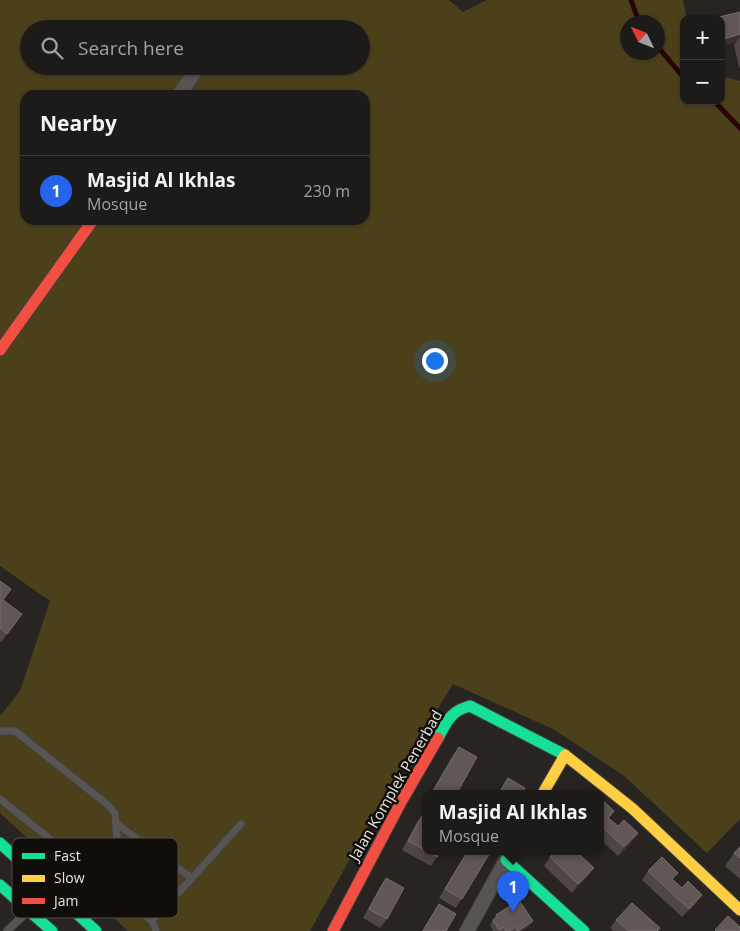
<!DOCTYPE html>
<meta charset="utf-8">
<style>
body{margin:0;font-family:"Open Sans",sans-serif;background:#2a2826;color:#f1f3f6}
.controls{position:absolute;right:15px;top:15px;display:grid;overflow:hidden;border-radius:10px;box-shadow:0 1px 4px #0004}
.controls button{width:45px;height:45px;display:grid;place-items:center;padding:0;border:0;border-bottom:1px solid #3b3938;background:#1d1b19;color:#f1f3f6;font:25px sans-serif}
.compass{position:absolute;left:620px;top:15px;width:45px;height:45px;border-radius:50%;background:#1d1b19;box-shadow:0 1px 4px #0004;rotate:313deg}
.you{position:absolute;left:434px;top:360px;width:18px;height:18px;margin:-12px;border:4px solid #fff;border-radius:50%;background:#1a73e8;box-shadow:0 0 0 8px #1a73e833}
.badge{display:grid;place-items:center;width:32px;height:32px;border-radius:50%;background:#2563eb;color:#fff;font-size:16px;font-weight:700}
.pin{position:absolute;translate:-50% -41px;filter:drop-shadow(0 1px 2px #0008)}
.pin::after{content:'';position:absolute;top:26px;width:18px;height:15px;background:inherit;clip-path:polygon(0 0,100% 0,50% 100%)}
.popup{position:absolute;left:422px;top:790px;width:182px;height:65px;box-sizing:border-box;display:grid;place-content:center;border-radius:10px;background:#1d1b19;filter:drop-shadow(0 1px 4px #0005);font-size:16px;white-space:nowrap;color:#a0a1a2}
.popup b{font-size:19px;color:#f1f3f6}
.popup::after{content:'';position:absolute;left:50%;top:100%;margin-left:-10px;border:10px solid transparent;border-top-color:#1d1b19}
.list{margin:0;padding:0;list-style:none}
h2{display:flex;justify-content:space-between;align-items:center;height:65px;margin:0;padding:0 20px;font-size:21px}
h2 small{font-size:16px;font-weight:400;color:#a0a1a2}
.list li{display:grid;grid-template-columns:32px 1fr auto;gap:15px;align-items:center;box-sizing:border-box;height:70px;padding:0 20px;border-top:1px solid #3b3938}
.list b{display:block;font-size:19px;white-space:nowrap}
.list p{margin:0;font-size:16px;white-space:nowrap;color:#a0a1a2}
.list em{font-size:16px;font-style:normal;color:#a0a1a2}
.icon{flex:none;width:28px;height:28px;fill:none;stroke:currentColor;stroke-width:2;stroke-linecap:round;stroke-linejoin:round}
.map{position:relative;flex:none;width:740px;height:931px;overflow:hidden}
.search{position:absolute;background:#1d1b19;box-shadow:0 1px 4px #0004;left:20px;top:20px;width:350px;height:55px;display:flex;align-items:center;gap:12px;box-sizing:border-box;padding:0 18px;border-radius:28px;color:#a0a1a2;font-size:19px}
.panel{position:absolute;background:#1d1b19;box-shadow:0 1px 4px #0004;left:20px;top:90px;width:350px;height:135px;border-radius:15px}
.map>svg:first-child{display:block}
.green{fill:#4c401b;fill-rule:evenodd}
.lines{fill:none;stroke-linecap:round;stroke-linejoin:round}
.stream{stroke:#290308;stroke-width:5}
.lane-casing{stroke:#43403d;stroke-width:9}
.street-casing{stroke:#43403d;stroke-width:16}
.fast-casing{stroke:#43403d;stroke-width:13}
.slow-casing{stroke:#43403d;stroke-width:13}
.jam-casing{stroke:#43403d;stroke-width:13}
.lane{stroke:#575453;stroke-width:7}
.street{stroke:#575453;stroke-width:14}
.fast{stroke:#16e098;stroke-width:11}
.slow{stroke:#ffcf43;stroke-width:11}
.jam{stroke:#f24e42;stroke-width:11}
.wall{fill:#504643}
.shaded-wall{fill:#39312e}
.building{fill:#615754;stroke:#766c69}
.labels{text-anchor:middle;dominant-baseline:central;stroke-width:5;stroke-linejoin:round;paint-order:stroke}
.street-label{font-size:15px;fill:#e7e2df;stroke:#100d0b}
.key{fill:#100d0b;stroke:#504d4b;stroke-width:1}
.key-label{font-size:14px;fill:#e7e2df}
</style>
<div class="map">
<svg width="740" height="931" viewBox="0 0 740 931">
<rect width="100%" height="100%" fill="#272421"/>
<path class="green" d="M0,0H449L463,12L487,0H683L687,19H684V101H721V76L740,81V819L707,853L623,775L553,729L453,684L382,801L310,931H128L0,813V716L20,691L50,601L0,566ZM628,22H658V52H628ZM29,29H361V66H29ZM25,95H365V220H25Z"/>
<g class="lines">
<g class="stream">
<path d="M631,0L639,22"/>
<path d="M658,47L684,78"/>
<path d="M714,101L740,128"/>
</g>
<g class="lane-casing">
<g id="lane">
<path d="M0,731H15L108,805L115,813L121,896L0,799"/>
<path d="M118,825L192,878L152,921"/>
<path d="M192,878L241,824"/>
<path d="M121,896L152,921L156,931"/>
<path d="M7,931L25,914"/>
</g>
</g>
<g class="street-casing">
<g id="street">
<path d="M179,95L199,66"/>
<path d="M467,931L511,851"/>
</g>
</g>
<g class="fast-casing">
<g id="fast">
<path d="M438,738C447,722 450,711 470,706L565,755"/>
<path d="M0,843L96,931"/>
<path d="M506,860L584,931"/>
<path d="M0,885L52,931"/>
</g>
</g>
<g class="slow-casing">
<path id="slow" d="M543,793L565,755L633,809L740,910"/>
</g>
<g class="jam-casing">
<g id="jam">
<path d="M0,350L93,220"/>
<path d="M333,931L401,802L438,738"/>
</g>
</g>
<use href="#lane" class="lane"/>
<use href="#street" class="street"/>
<use href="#fast" class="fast"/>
<use href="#slow" class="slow"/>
<use href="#jam" class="jam"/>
</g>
<g class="wall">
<path d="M740,12V67H739L734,45L736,42L721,46V19H718L719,17Z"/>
<path d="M0,581L3,600L16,623L1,642H0Z"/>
<path d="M459,747L457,793H431L453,755Z"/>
<path d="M600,798L614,811L609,818L618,826L638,833L632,842L618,856L600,839Z"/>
<path d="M423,814L437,857L431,866L402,850L417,822Z"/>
<path d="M740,847V879L725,866L734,853Z"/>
<path d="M467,851H491L456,908L439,898Z"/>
<path d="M550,857L588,876L572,893L544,866Z"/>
<path d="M648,871L696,903L682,917L642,880Z"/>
<path d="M386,878L387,919L380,928L363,918L380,887Z"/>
<path d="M439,904L446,931H422L433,913Z"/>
<path d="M496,915L530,926L522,931H493L490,925Z"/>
<path d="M616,920L660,928L658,931H613L610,928Z"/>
</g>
<g class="shaded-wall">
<path d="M740,34V37L736,42L721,46V43L724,39Z"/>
<path d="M638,833L632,842L618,856L624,847Z"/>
<path d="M594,868L588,876L572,893L578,884Z"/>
<path d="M702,895L696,903L682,917L689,909Z"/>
<path d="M533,921L530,926L522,931H518Z"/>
</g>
<g class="building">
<path d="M740,12V34L724,39L721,27V19H719V17Z"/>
<path d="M0,581L11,589L3,600L22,614L7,634L0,628Z"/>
<path d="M459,747L477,757L457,793H432Z"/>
<path d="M508,778L525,788L522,793H499Z"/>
<path d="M600,798L614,811L608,818L618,826L624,820L638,833L624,847L600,825Z"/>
<path d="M423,814L426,815V851H441L437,857L408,841Z"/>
<path d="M740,847V858L734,853Z"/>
<path d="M468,851H491L462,899L445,889Z"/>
<path d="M556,851H576L594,868L578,884L550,857Z"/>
<path d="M662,857L678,873L672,879L682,888L688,881L702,895L689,909L648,871Z"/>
<path d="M386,878L404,888L387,919L369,909Z"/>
<path d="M519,900L533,921L518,931L515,927L509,931H506L504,927L499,930L493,920L498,917L496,915Z"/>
<path d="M632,903L660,928L657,931H629L616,920Z"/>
<path d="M439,904L456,914L446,931H423Z"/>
<path d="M728,916L740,927V931H716L715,930Z"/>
</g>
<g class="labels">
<g class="street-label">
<text transform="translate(395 785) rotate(-60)">Jalan Komplek Penerbad</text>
</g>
</g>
<rect x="12" y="838" width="166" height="80" rx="8" class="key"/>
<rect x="22" y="853" width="23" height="6" fill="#16e098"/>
<rect x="22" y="875" width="23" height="7" fill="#ffcf43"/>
<rect x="22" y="898" width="23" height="6" fill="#f24e42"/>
<g class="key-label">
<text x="54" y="861">Fast</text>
<text x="54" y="883">Slow</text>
<text x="54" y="906">Jam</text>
</g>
</svg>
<div class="controls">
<button>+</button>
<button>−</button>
</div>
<svg class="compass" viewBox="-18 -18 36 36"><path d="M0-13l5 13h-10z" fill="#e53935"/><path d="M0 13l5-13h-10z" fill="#a0a1a2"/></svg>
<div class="you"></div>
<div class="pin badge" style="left:513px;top:912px">1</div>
<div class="popup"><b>Masjid Al Ikhlas</b>Mosque</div>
<div class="search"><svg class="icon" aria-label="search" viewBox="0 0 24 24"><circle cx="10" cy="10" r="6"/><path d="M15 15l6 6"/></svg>Search here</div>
<section class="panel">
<h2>Nearby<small></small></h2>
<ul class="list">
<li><span class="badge">1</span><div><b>Masjid Al Ikhlas</b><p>Mosque</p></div><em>230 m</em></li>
</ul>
</section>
</div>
